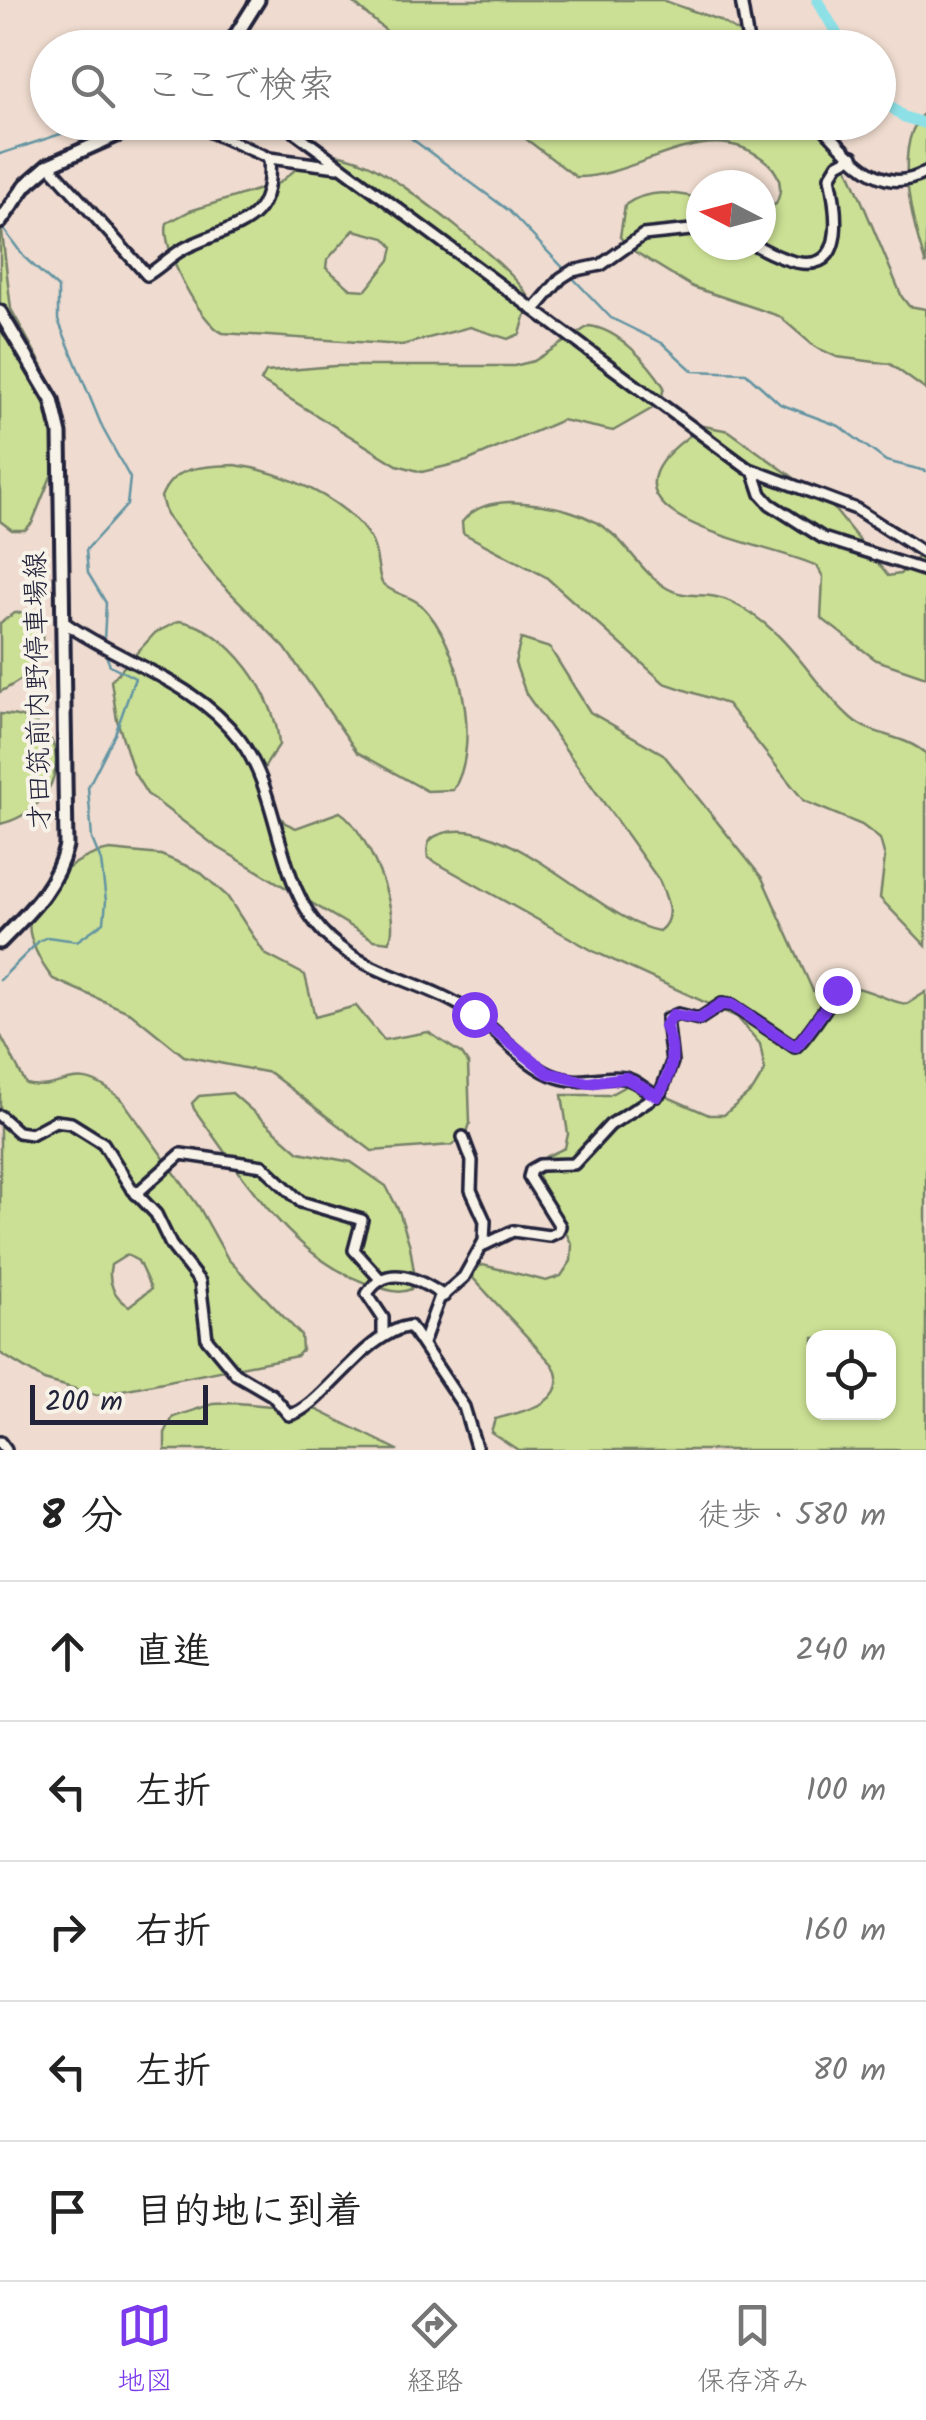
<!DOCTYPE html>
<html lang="ja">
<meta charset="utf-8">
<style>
body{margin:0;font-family:Kalam,"Klee One",sans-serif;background:#f2f2f2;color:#222}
.controls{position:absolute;right:30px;bottom:30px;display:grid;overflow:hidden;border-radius:20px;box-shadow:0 2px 8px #0004}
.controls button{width:90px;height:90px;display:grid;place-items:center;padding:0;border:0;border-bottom:2px solid #e0e0e0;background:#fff;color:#222;font:50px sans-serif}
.compass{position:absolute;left:686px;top:170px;width:90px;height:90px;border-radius:50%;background:#fff;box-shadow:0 2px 8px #0004;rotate:276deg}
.scale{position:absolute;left:30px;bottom:25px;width:178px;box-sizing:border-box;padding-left:10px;border:5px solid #22223b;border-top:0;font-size:28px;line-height:35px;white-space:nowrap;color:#22223b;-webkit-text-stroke:8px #f7f3e8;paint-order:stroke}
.stop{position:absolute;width:30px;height:30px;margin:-22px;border:8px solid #7c3aed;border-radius:50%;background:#fff}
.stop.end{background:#7c3aed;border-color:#fff;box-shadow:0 2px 10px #0008}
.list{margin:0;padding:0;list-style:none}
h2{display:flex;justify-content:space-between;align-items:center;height:130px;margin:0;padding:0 40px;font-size:42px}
h2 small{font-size:32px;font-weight:400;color:#767676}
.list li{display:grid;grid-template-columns:65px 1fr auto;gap:30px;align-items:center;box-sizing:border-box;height:140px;padding:0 40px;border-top:2px solid #e0e0e0}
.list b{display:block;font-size:38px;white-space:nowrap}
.list em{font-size:32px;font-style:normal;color:#767676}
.icon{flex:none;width:55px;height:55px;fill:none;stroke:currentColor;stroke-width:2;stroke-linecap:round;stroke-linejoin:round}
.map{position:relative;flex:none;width:926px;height:1450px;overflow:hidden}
.search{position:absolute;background:#fff;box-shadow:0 2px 8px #0004;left:30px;right:30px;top:30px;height:110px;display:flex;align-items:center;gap:25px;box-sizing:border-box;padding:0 35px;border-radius:55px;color:#767676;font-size:38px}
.sheet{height:830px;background:#fff}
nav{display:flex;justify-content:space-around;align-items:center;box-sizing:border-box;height:140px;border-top:2px solid #e0e0e0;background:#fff;font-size:28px;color:#767676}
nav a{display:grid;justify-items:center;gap:5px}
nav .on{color:#7c3aed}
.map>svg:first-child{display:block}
.green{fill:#cbe094;stroke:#768168;stroke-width:2.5;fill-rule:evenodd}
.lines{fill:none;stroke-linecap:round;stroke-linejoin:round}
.stream{stroke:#6394a2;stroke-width:2.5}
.river{stroke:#8ee0e7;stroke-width:11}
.minor-casing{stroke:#22223b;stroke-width:16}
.major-casing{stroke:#22223b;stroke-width:19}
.minor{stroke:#f7f3e8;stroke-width:9}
.major{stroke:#f7f3e8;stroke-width:11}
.route{stroke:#7c3aed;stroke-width:12}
.labels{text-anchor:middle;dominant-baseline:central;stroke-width:8;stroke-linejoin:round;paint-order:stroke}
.street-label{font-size:28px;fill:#22223b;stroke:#f7f3e8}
</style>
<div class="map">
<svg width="926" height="1450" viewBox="0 0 926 1450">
<rect width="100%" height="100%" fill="#efdbcf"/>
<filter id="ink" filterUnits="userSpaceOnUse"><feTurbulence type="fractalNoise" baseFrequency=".01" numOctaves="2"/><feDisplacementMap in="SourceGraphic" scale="20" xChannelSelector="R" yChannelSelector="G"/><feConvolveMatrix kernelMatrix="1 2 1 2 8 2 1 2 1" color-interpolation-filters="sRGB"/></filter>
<g filter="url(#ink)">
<g class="green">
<path d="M350,0H662L719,20L762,47H405Z"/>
<path d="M926,111V265C913,226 890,142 926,111Z"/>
<path d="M505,123H829L902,297L909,306L926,309V390L890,364L837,357L815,347L779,316L693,287L629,248L620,237L625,205C649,188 673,193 701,198V245H761V210L776,204C783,189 781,175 768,163C709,111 639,178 576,177Z"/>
<path d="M317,152C335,153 354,157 370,165C403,182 515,269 530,299L520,334L508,339L470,327L402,345L223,333C200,323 160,247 167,223L190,211L279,183ZM354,230L385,238L393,247L390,260L366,290L351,289L326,268L327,260Z"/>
<path d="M0,215L11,309L43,367L56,405V464L32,523L25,530H12L0,521Z"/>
<path d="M589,326C618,329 649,363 664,387L660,404L613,431L562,420L467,461L422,472L397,465L261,381L266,372L335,366H514L534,361Z"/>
<path d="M704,426L729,431L830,504L888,576L900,574L926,549V677L876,660L821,618L823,577L817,566C766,541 560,518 704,426Z"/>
<path d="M235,465C279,471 345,497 370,538C379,552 376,568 382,583C393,595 410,594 422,606C459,642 483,744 453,790L427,791L357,752L285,648L214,576L166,515L161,497C174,464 204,467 235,465Z"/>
<path d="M510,502C549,504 588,510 617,538C633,554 646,575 665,587C687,601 709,590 731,602C793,633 805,677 851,718C872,737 904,734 926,754V946L880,898L885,857L880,839L862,825L804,801L727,704L664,683L546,577L463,533L462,522C475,506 491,503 510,502Z"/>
<path d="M36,612L43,619C42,664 40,670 0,692V623L15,613Z"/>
<path d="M179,621C229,627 277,697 279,745L260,774L259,789L285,823L296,828L340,812C366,828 403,914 389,942L374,940L214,845L147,794L134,773L117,720L111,681L155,633Z"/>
<path d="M521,639L550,648L590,712L663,754L762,878L813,991L832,995C856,975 881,1002 907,1004L926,992V1450H518L491,1432L495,1419C520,1412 573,1404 553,1365L473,1278L475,1268L483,1265L546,1281L561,1276L571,1261L572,1245L535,1170L537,1161L565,1148L568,1134L562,1095H609L633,1082L709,1115H724L753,1090L765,1070L760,1044L737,1017L595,952L428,858C426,845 428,838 441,834C506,810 603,923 659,931C677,918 666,897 659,880L526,694L515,663ZM814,1338H888V1412H814Z"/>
<path d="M0,714C81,716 68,809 0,824Z"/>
<path d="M110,850L161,855L199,871L227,896L265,954L305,975L315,1017L356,1006L384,1040L428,1032L462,1054L468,1063L470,1123L466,1136L452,1145L372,1151L270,1073L184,1056L131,1013L53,979C43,967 26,937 30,921C39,886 75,856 110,850Z"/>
<path d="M0,1034L26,1084C66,1094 73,1056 123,1101L199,1207L228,1259L301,1335L302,1350L297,1356L97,1395L44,1380L0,1353ZM127,1255L138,1261L151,1289L129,1306C114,1297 107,1282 111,1265Z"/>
<path d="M232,1093L299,1152L351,1162L386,1186L399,1211L410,1246L415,1278L411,1289C400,1294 392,1291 381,1288C294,1265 244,1177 194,1109L192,1103L199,1096Z"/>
<path d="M237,1403L317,1410L398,1450H165V1433L173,1417L213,1404Z"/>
</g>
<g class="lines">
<g class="stream">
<path d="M389,122L508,210L611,318L662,343L693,371L746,373L780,404L839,426L886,461L926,471"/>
<path d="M0,154L97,122"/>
<path d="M2,227L24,257L58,288V320L103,429L130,478L127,505L86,550L88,573L106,603L104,640"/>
<path d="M0,980L39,941L47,937L77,941L104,922L106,901L101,861L92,839L88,787L115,734L135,678L110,665L105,653"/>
</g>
<g class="river">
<path d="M817,0L845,48"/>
<path d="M878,97L904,117L926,124"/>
</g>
<g class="minor-casing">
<g id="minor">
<path d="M741,0L749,48"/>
<path d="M188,122L269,158L338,167"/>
<path d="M281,122L747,468L856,509L926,554"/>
<path d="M818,122C849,153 879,200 926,172"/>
<path d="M49,165L147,275C161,267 172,254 187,247C238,223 274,226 269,158"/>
<path d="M755,245C834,289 845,249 830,177L838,164L853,156"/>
<path d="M534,310L561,278L572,271L601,265L643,235L701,229"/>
<path d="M754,473L761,494L770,504L823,538L926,571"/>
<path d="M65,623C125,665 194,680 240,740C283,797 274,889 331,940C372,977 428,982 472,1013C500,1032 524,1066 557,1077C584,1086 601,1074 624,1078C637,1080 646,1091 657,1096"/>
<path d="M0,1116L18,1132L31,1134L55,1121L71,1123L103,1143L131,1188L156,1214L171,1245L200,1282L207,1339L236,1374L272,1395L289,1415C321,1409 363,1333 410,1326L464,1407L477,1450"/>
<path d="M136,1194L181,1154L263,1166L301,1202L362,1220L354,1250L381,1280"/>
<path d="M482,1246L513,1231L549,1236L558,1232L560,1226L529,1177L531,1170L540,1165L574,1164L610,1125L661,1092L672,1062L667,1019L678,1014L699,1019L722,1004L732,1005L795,1047C802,1043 832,1000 837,990"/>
<path d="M383,1337V1318L367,1294C387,1262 419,1279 444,1296"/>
<path d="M423,1343L439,1299L464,1277L484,1241L485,1221L471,1190L472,1161L463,1137"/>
<path d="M0,1442L6,1450"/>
</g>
</g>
<g class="major-casing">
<g id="major">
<path d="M228,48L258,0"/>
<path d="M0,222L26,185L49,165L146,122"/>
<path d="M0,312L52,400L60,434L66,846C56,888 29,912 0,942"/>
</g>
</g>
<use href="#minor" class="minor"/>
<use href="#major" class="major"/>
</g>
</g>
<g class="lines" filter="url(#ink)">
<path class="route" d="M474,1014L548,1073L588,1083L626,1078L657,1096C673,1075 676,1050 665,1026L673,1015L699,1019L722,1004L732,1005L795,1047C799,1045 833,998 837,990"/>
</g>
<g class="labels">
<g class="street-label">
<text transform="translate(39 691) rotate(-91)">才田筑前内野停車場線</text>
</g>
</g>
</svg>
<div class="controls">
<button><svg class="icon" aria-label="locate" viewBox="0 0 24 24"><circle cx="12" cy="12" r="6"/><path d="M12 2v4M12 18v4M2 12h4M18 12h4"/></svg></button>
</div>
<svg class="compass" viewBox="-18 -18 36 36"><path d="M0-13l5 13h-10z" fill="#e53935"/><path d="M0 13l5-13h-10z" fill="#767676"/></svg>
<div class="scale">200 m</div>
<div class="stop" style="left:474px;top:1014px"></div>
<div class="stop end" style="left:837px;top:990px"></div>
<div class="search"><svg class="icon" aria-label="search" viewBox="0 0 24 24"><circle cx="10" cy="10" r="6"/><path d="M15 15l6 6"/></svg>ここで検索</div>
</div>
<section class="sheet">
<h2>8 分<small>徒歩 · 580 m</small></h2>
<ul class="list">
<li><svg class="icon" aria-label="ahead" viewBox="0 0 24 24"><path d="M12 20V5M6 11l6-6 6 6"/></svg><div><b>直進</b></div><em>240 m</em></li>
<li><svg class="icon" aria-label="left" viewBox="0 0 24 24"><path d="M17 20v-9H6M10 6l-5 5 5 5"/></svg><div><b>左折</b></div><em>100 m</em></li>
<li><svg class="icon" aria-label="right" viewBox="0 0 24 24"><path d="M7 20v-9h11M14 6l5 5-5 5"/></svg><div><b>右折</b></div><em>160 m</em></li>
<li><svg class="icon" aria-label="left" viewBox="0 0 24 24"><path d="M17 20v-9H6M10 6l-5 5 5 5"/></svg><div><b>左折</b></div><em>80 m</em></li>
<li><svg class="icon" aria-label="arrive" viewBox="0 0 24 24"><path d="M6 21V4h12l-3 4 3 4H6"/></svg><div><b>目的地に到着</b></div></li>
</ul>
</section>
<nav>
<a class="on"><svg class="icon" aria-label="map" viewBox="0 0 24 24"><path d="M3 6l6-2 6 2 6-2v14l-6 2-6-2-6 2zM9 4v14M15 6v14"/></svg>地図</a>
<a><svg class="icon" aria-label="directions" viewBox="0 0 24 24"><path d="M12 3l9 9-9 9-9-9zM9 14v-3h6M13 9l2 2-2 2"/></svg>経路</a>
<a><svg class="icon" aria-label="saved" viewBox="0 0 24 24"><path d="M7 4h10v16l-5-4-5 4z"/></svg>保存済み</a>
</nav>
